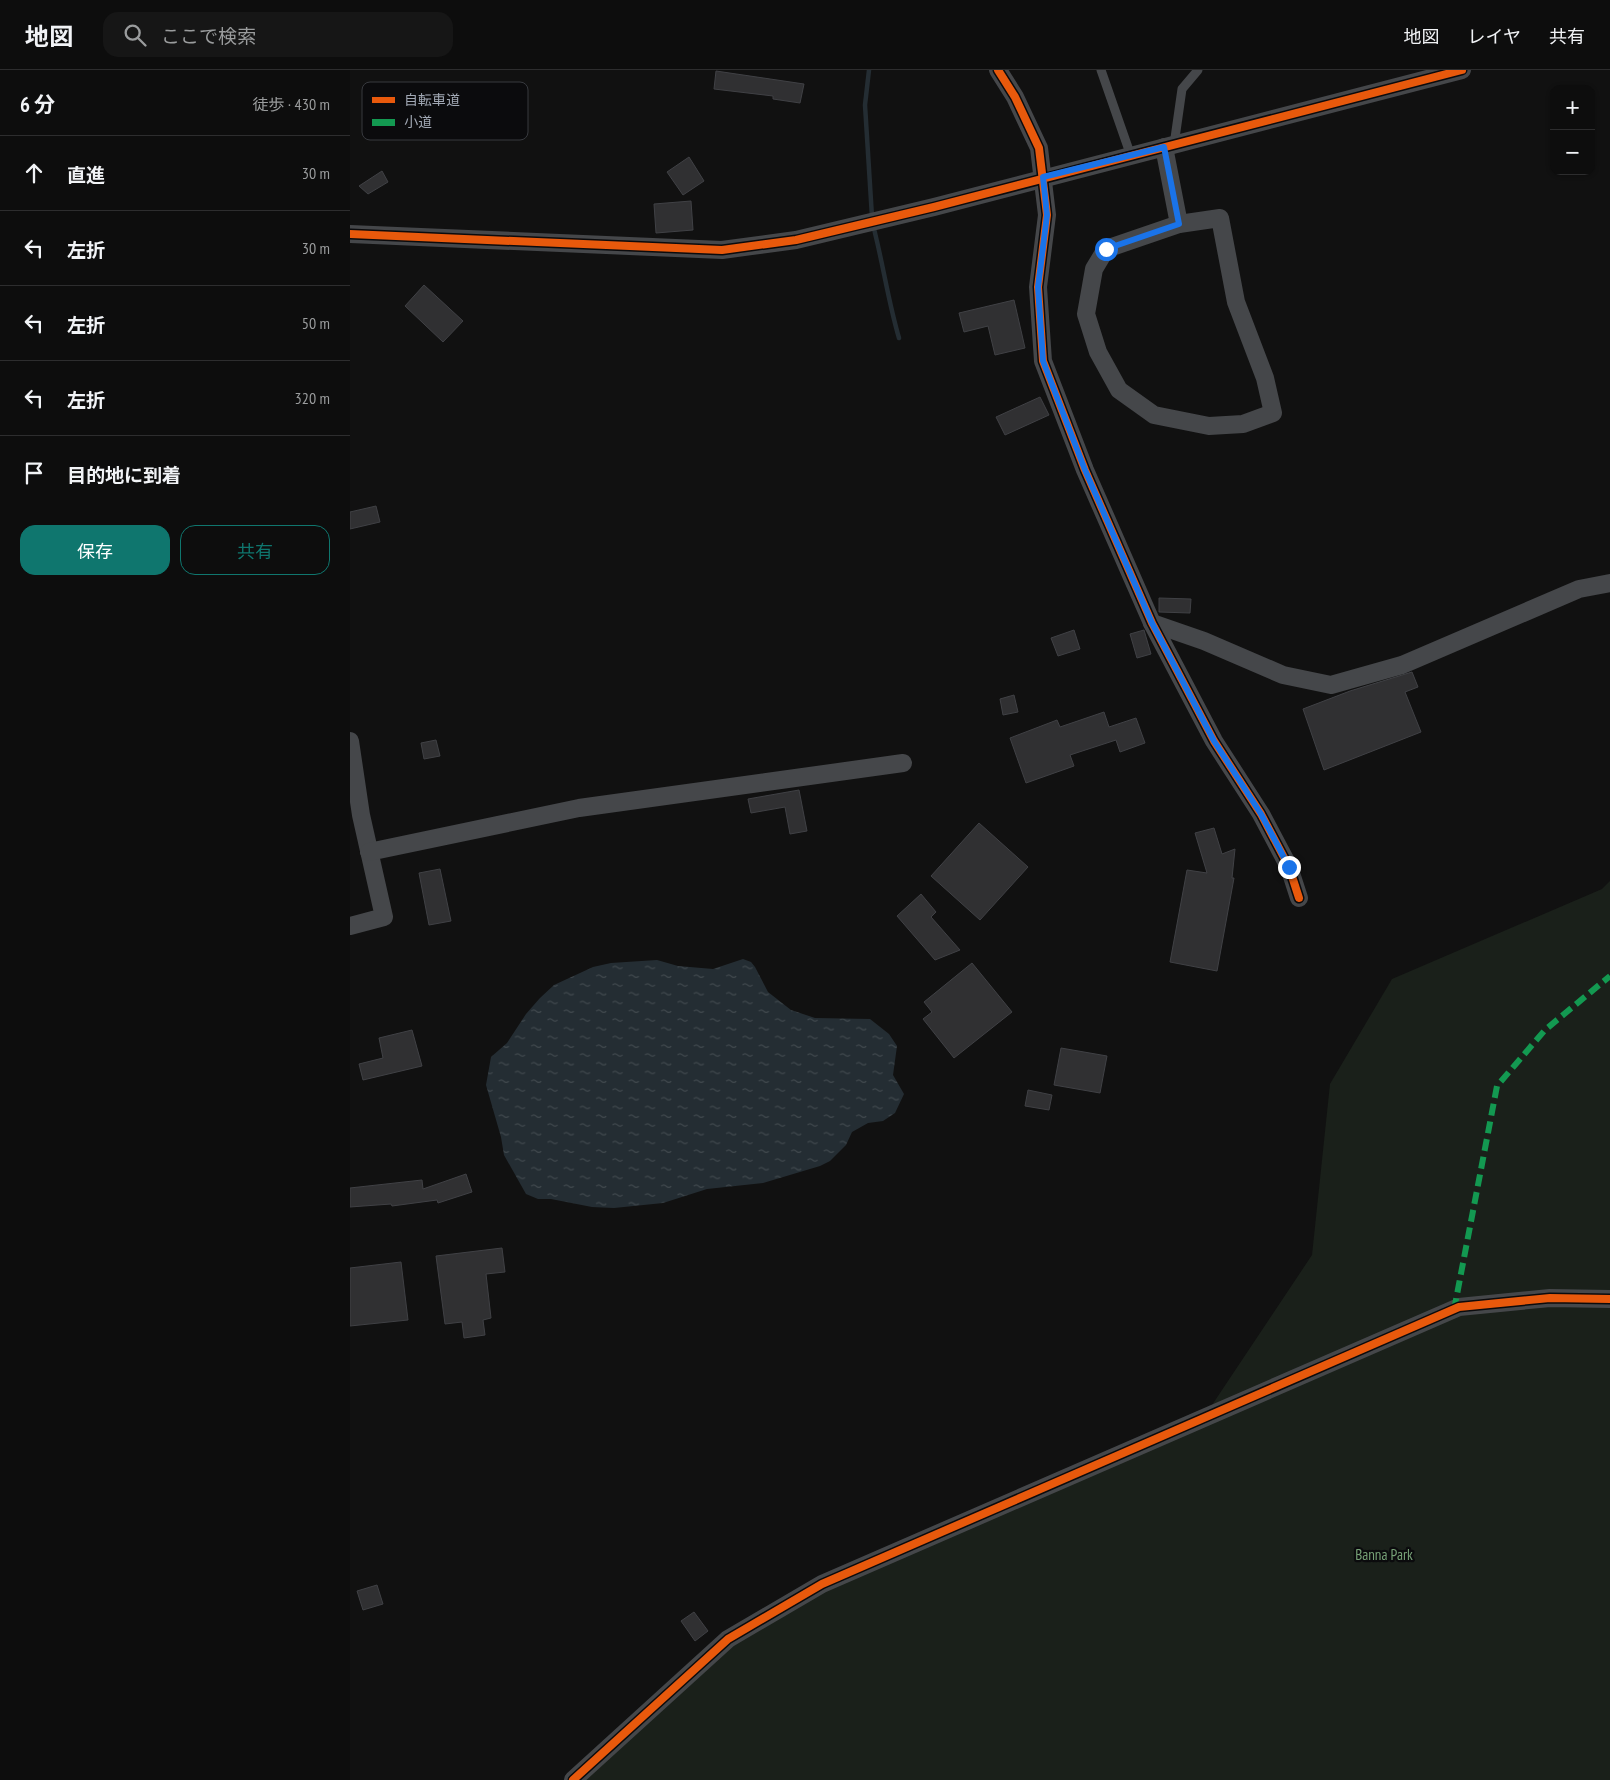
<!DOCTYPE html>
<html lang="ja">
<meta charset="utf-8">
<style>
body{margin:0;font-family:"PT Sans Narrow","Noto Sans JP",sans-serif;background:#161616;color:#f1f3f6}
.controls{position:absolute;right:15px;top:15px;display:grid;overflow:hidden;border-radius:10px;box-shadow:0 1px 4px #0004}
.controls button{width:45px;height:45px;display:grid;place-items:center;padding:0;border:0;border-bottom:1px solid #2d2d2e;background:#0d0d0d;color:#f1f3f6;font:25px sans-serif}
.stop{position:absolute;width:15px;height:15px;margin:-11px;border:4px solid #1a73e8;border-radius:50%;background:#fff}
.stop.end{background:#1a73e8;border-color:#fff;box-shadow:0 1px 5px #0008}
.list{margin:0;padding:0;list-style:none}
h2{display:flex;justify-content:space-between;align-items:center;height:65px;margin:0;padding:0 20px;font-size:21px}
h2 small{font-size:16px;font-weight:400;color:#9a9c9d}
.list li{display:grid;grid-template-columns:32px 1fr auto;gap:15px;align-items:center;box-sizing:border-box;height:75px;padding:0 20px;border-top:1px solid #2d2d2e}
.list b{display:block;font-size:19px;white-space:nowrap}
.list em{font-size:16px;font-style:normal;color:#9a9c9d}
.actions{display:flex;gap:10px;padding:15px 20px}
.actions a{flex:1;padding:11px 0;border:1px solid #0f766e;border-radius:15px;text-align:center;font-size:18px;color:#0f766e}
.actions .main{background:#0f766e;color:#fff}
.icon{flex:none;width:28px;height:28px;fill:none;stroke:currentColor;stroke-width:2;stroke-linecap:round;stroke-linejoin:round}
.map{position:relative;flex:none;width:1260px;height:1710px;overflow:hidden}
header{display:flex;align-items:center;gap:30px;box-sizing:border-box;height:70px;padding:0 25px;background:#0d0d0d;border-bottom:1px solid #2d2d2e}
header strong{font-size:24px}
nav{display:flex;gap:28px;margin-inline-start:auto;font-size:18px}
.search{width:350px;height:45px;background:#161616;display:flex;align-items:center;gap:12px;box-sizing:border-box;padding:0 18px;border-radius:15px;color:#9a9c9d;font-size:19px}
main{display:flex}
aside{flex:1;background:#0d0d0d}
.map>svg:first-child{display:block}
.green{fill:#1a201a}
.water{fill:url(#water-ripples)}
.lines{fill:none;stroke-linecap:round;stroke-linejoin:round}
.stream{stroke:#242d33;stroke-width:4.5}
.building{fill:#303032;stroke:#404145}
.lane{stroke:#45474a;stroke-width:9}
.street{stroke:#45474a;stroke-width:18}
.quiet{stroke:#139951;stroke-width:6;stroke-dasharray:12 6;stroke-linecap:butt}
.cycleway-casing{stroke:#0b0b0d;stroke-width:11}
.cycleway{stroke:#e8590c;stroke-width:8}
.route{stroke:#1a73e8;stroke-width:6}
.labels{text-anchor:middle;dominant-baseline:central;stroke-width:4.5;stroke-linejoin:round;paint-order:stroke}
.park-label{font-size:15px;fill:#76a076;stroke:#0b0b0d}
.key{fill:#0b0b0d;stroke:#383a3f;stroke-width:1}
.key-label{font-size:14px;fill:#a1a8b4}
</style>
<header>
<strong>地図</strong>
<div class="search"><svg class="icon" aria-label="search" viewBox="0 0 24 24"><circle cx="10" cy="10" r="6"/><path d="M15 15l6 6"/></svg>ここで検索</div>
<nav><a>地図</a><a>レイヤ</a><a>共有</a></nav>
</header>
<main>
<aside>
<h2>6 分<small>徒歩 · 430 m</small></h2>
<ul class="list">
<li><svg class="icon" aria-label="ahead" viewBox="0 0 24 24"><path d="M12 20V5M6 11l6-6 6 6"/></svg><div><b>直進</b></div><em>30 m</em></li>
<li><svg class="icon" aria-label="left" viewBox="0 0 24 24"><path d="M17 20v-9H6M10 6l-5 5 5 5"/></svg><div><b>左折</b></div><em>30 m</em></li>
<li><svg class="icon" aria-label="left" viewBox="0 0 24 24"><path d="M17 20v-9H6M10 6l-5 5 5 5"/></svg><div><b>左折</b></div><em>50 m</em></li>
<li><svg class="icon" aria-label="left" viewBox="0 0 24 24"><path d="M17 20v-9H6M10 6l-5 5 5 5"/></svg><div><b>左折</b></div><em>320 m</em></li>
<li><svg class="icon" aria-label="arrive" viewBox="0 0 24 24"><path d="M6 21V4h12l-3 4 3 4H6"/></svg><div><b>目的地に到着</b></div></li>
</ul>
<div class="actions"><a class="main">保存</a><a>共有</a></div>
</aside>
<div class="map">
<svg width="1260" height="1710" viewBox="0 0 1260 1710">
<defs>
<pattern id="water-ripples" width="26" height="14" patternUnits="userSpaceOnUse" patternTransform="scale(1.25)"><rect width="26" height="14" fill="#242d33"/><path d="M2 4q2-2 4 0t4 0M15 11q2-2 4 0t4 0" fill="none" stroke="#41494e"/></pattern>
</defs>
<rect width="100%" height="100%" fill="#111"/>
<path class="green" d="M1260,811V1710H223L378,1569L472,1514L852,1350L962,1185L980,1014L1042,909L1252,819Z"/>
<path class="water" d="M393,889L401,892L405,897L418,922L441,940L465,948L520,949L539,964L547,976L543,1005L554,1024L545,1043L533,1051L518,1053L502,1062L496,1075L480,1091L470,1096L413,1113L357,1119L313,1133L264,1138L242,1137L201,1129H188L176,1124L154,1085L151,1067L136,1015L141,987L157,973L176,944L190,928L204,915L243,897L261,893L307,890L328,896L363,899Z"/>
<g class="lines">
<g class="stream">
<path d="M519,0L515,35L522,147"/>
<path d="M523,155C533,193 538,231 549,268"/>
</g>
</g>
<g class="building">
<path d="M366,1L454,14L450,33L423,29V26L364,19Z"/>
<path d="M339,87L354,111L333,125L317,102Z"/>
<path d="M32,101L38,112L18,124L9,116Z"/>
<path d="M341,131L343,160L306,163L304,134Z"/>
<path d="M74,215L113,251L93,272L55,236Z"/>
<path d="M664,230L675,278L645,285L638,256L614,262L609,243Z"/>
<path d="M690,327L699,345L655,365L646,347Z"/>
<path d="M26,436L30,452L0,459V442Z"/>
<path d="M809,528L841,529L840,543L809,542Z"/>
<path d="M724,560L730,579L708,586L701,568Z"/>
<path d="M794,560L801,584L787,588L780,564Z"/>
<path d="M1062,602L1068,617L1055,622L1071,662L974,700L953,639L1000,621Z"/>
<path d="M664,625L668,642L653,645L650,629Z"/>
<path d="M754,642L759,657L786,648L795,673L770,682L766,670L720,685L724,696L676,713L660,668L707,650L710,657Z"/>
<path d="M86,670L90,686L74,689L71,673Z"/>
<path d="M449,720L457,761L440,764L435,737L401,743L398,729Z"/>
<path d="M629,753L678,797L630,850L581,806Z"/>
<path d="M864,758L872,784L885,779L882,808H884L867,901L820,892L837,800L857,803L845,763Z"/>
<path d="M90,799L101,851L79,855L69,803Z"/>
<path d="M571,824L586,842L581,847L610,880L585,890L547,846Z"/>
<path d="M622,893L662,942L604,988L573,949L582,942L574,932Z"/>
<path d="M62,960L72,996L13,1010L9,994L33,988L29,968Z"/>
<path d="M711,978L757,986L750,1023L704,1015Z"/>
<path d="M678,1020L702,1025L699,1040L675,1036Z"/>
<path d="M116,1104L122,1122L88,1133L87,1130L42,1136L41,1134L0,1137V1118L72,1110L73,1119Z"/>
<path d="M152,1178L155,1202L136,1204L141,1248L133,1250L135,1265L114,1268L112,1252L95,1254L86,1186Z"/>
<path d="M51,1192L58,1250L0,1256V1198Z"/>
<path d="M27,1515L33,1534L13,1540L7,1521Z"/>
<path d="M344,1542L358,1561L345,1571L331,1551Z"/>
</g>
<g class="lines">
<g class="lane">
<path d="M751,0L781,86"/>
<path d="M824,75L832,19L848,0"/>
</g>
<g class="street">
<path d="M648,0L665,27L689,78L697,145L688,217L693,291L735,400L802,553L864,671L911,744L939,797L949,828"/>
<path d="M814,77L829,154"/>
<path d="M870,148L886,232L915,308L923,343L893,354L859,356L804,345L769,320L748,282L736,244L744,199L756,179L829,154Z"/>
<path d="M0,164L372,180L446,170L584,137L1112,0"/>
<path d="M802,553L854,571L933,605L981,615L1052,595L1229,519L1260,513"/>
<path d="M0,671L11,745L34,847L0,856"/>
<path d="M19,782L229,738L553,693"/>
<path d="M223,1710L378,1569L472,1514L1109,1237L1200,1228L1260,1229"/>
</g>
<path class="quiet" d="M1104,1240L1147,1016L1195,960L1260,906"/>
<g class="cycleway-casing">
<g id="cycleway">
<path d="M648,0L665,27L689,78L697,145L688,217L693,291L735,400L802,553L864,671L911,744L939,797L949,828"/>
<path d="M0,164L372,180L446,170L584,137L1112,0"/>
<path d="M223,1710L378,1569L472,1514L1109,1237L1200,1228L1260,1229"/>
</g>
</g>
<use href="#cycleway" class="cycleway"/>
</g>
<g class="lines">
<path class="route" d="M756,179L829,154L814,77L693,107L697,145L688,217L693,291L735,400L802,553L864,671L911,744L939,797"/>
</g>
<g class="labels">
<g class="park-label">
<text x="1034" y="1484">Banna Park</text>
</g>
</g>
<rect x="12" y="12" width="166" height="58" rx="8" class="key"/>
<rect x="22" y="27" width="23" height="6" fill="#e8590c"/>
<rect x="22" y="49" width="23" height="7" fill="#139951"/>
<g class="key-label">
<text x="54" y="35">自転車道</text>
<text x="54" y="57">小道</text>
</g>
</svg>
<div class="controls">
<button>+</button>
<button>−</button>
</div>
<div class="stop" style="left:756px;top:179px"></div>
<div class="stop end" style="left:939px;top:797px"></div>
</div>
</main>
